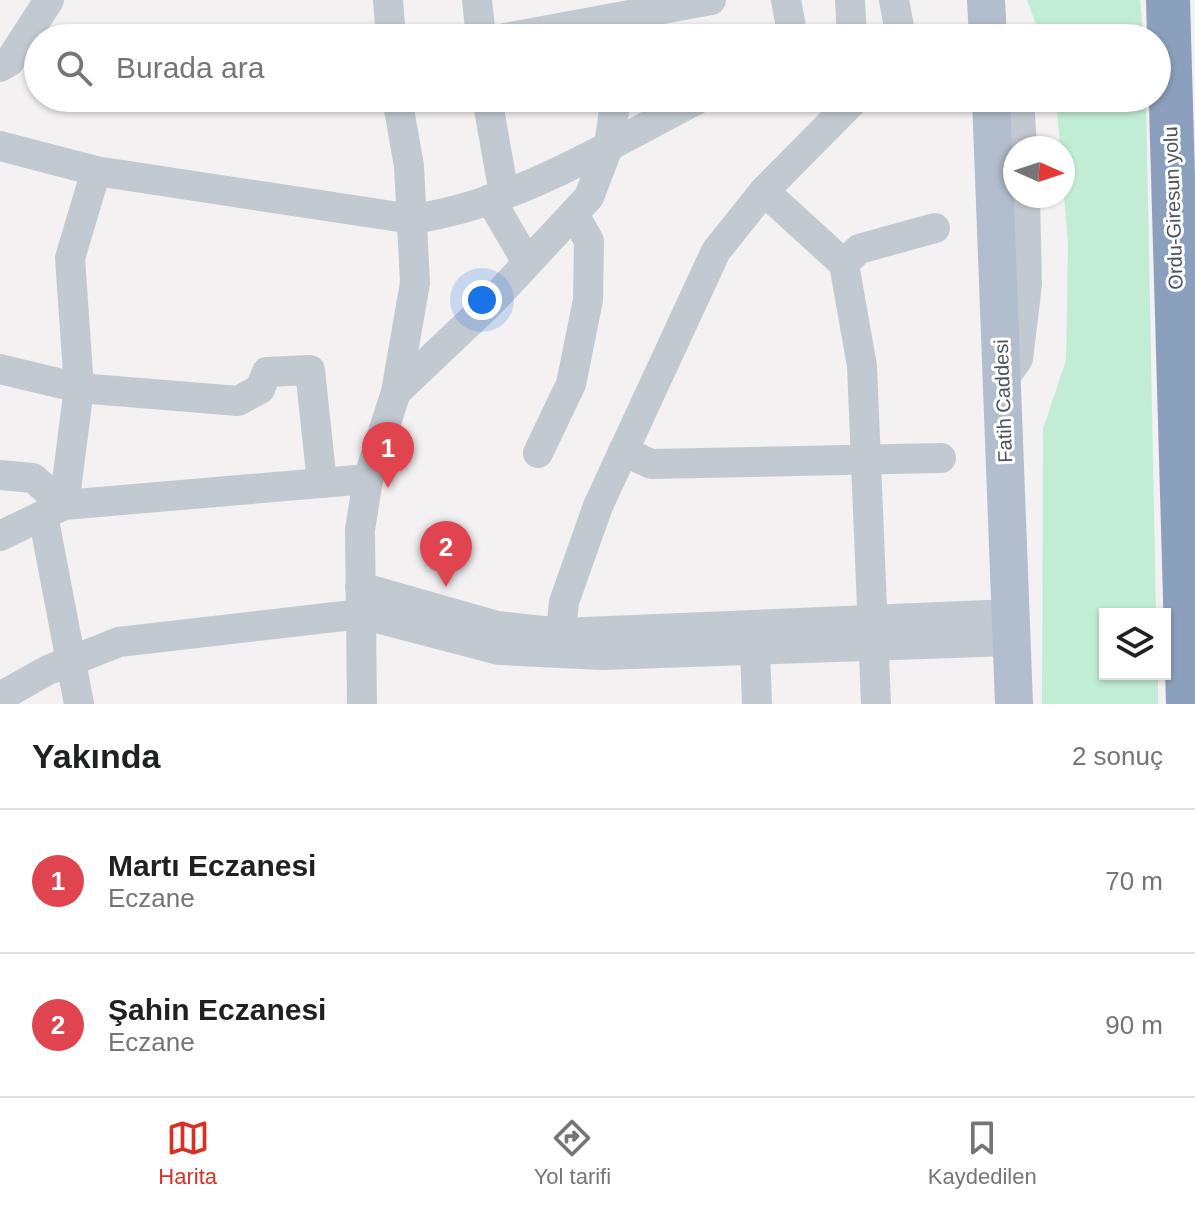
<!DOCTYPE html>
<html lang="tr">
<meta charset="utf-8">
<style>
body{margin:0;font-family:Helvetica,sans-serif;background:#f6f6f6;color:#202124}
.controls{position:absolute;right:24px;bottom:24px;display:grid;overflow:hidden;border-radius:0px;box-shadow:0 2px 6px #0004}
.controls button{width:72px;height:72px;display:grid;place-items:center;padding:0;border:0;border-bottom:2px solid #e0e0e0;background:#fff;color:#202124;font:40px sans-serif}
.compass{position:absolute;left:1003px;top:136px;width:72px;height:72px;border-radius:50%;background:#fff;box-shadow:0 2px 6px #0004;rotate:93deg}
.you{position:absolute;left:482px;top:300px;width:28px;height:28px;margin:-20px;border:6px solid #fff;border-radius:50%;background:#1a73e8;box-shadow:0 0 0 12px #1a73e833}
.badge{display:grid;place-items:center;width:52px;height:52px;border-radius:50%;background:#d93025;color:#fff;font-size:26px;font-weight:700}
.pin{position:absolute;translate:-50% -66px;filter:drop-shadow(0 2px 4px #0008)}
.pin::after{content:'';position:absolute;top:42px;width:28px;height:24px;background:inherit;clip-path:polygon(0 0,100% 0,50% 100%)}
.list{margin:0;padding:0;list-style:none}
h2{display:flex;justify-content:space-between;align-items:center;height:104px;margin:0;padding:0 32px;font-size:34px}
h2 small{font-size:26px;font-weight:400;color:#757577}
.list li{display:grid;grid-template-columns:52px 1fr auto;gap:24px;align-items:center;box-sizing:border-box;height:144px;padding:0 32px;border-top:2px solid #e0e0e0}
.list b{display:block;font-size:30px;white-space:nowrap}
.list p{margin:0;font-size:26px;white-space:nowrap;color:#757577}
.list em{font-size:26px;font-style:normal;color:#757577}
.icon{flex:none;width:44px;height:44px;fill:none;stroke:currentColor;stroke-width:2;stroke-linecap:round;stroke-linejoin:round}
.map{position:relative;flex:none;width:1195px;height:704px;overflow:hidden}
.search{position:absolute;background:#fff;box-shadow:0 2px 6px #0004;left:24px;right:24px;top:24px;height:88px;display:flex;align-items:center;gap:20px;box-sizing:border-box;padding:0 28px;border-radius:44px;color:#757577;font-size:30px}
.sheet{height:392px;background:#fff}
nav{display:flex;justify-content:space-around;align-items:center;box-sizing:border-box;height:112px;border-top:2px solid #e0e0e0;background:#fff;font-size:22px;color:#757577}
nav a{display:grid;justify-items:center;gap:4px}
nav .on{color:#d93025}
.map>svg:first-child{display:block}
.green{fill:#c2edd5}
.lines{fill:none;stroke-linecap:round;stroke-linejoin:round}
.minor{stroke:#c2cad1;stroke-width:30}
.major{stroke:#b2becd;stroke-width:38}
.highway{stroke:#8ba0bc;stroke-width:44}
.labels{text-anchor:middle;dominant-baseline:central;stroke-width:6;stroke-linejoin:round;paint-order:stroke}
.street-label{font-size:20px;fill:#49535d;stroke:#fff}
</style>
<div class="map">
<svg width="1195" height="704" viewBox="0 0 1195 704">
<rect width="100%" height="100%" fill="#f3f1f1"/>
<g class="green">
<path d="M1027,0H1140L1144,38H1041Z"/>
<path d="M1056,98H1146L1156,614H1105V674H1158V704H1042L1043,429L1066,360L1068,244Z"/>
</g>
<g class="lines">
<g class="minor">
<path d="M388,0L391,38"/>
<path d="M477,0L481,38"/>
<path d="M786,0L793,38"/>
<path d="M850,0L852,38"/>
<path d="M894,0L901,38"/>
<path d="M505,38L711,0"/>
<path d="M0,67L9,62L49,0"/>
<path d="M487,98L504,194"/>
<path d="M1019,98L1022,148"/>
<path d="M0,146L96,171L412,219C514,205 609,145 700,98"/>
<path d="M764,191L844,264L862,366L876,704"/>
<path d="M490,199L527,262"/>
<path d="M844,264L859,249L935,228"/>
<path d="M0,369L79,388L238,401L260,389L267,372L310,370L322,483"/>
<path d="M1002,381L1018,359L1027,284L1025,196"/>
<path d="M396,392L493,300L589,197L609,145L616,98"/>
<path d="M623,451L651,464L941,458"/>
<path d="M538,453L571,384L588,300L589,241L574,214"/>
<path d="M0,475L33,478L64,505"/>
<path d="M64,505L79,388L70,258L96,171"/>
<path d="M43,515L79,704"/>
<path d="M0,536L64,505L368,479"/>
<path d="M360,587L497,626L561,633L1011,614"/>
<path d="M755,649L757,704"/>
<path d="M559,651L564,602L598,506L716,251L764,191L856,98"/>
<path d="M0,697L48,670L119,642L361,614L499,650L602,655L1012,641"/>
<path d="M362,704L360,530L368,479L396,392L415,283L409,166L397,98"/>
</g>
<g class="major">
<path d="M986,0L988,38"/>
<path d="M991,98L1014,704"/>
</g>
<path class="highway" d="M1168,0L1188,704"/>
</g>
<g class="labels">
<g class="street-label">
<text transform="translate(1173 208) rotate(-92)">Ordu-Giresun yolu</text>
<text transform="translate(1003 401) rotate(-92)">Fatih Caddesi</text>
</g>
</g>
</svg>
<div class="controls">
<button><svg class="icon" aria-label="layers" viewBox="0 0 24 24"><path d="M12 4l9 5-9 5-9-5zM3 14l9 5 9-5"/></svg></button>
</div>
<svg class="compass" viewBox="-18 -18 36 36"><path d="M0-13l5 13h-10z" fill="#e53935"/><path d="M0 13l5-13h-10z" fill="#757577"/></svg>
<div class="you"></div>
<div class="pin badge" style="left:388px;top:488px;background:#e0444e">1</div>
<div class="pin badge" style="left:446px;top:587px;background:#e0444e">2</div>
<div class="search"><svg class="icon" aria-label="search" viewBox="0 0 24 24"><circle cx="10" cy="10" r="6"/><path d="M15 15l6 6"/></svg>Burada ara</div>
</div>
<section class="sheet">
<h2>Yakında<small>2 sonuç</small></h2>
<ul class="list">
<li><span class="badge" style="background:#e0444e">1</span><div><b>Martı Eczanesi</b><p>Eczane</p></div><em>70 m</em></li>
<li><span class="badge" style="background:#e0444e">2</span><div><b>Şahin Eczanesi</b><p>Eczane</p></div><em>90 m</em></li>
</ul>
</section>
<nav>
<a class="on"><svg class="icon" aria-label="map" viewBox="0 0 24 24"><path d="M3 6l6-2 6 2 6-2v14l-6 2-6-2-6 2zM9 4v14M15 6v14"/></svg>Harita</a>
<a><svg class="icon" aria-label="directions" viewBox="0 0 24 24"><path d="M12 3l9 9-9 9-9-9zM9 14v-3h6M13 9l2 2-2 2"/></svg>Yol tarifi</a>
<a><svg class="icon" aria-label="saved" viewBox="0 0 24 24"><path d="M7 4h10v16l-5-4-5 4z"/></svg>Kaydedilen</a>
</nav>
